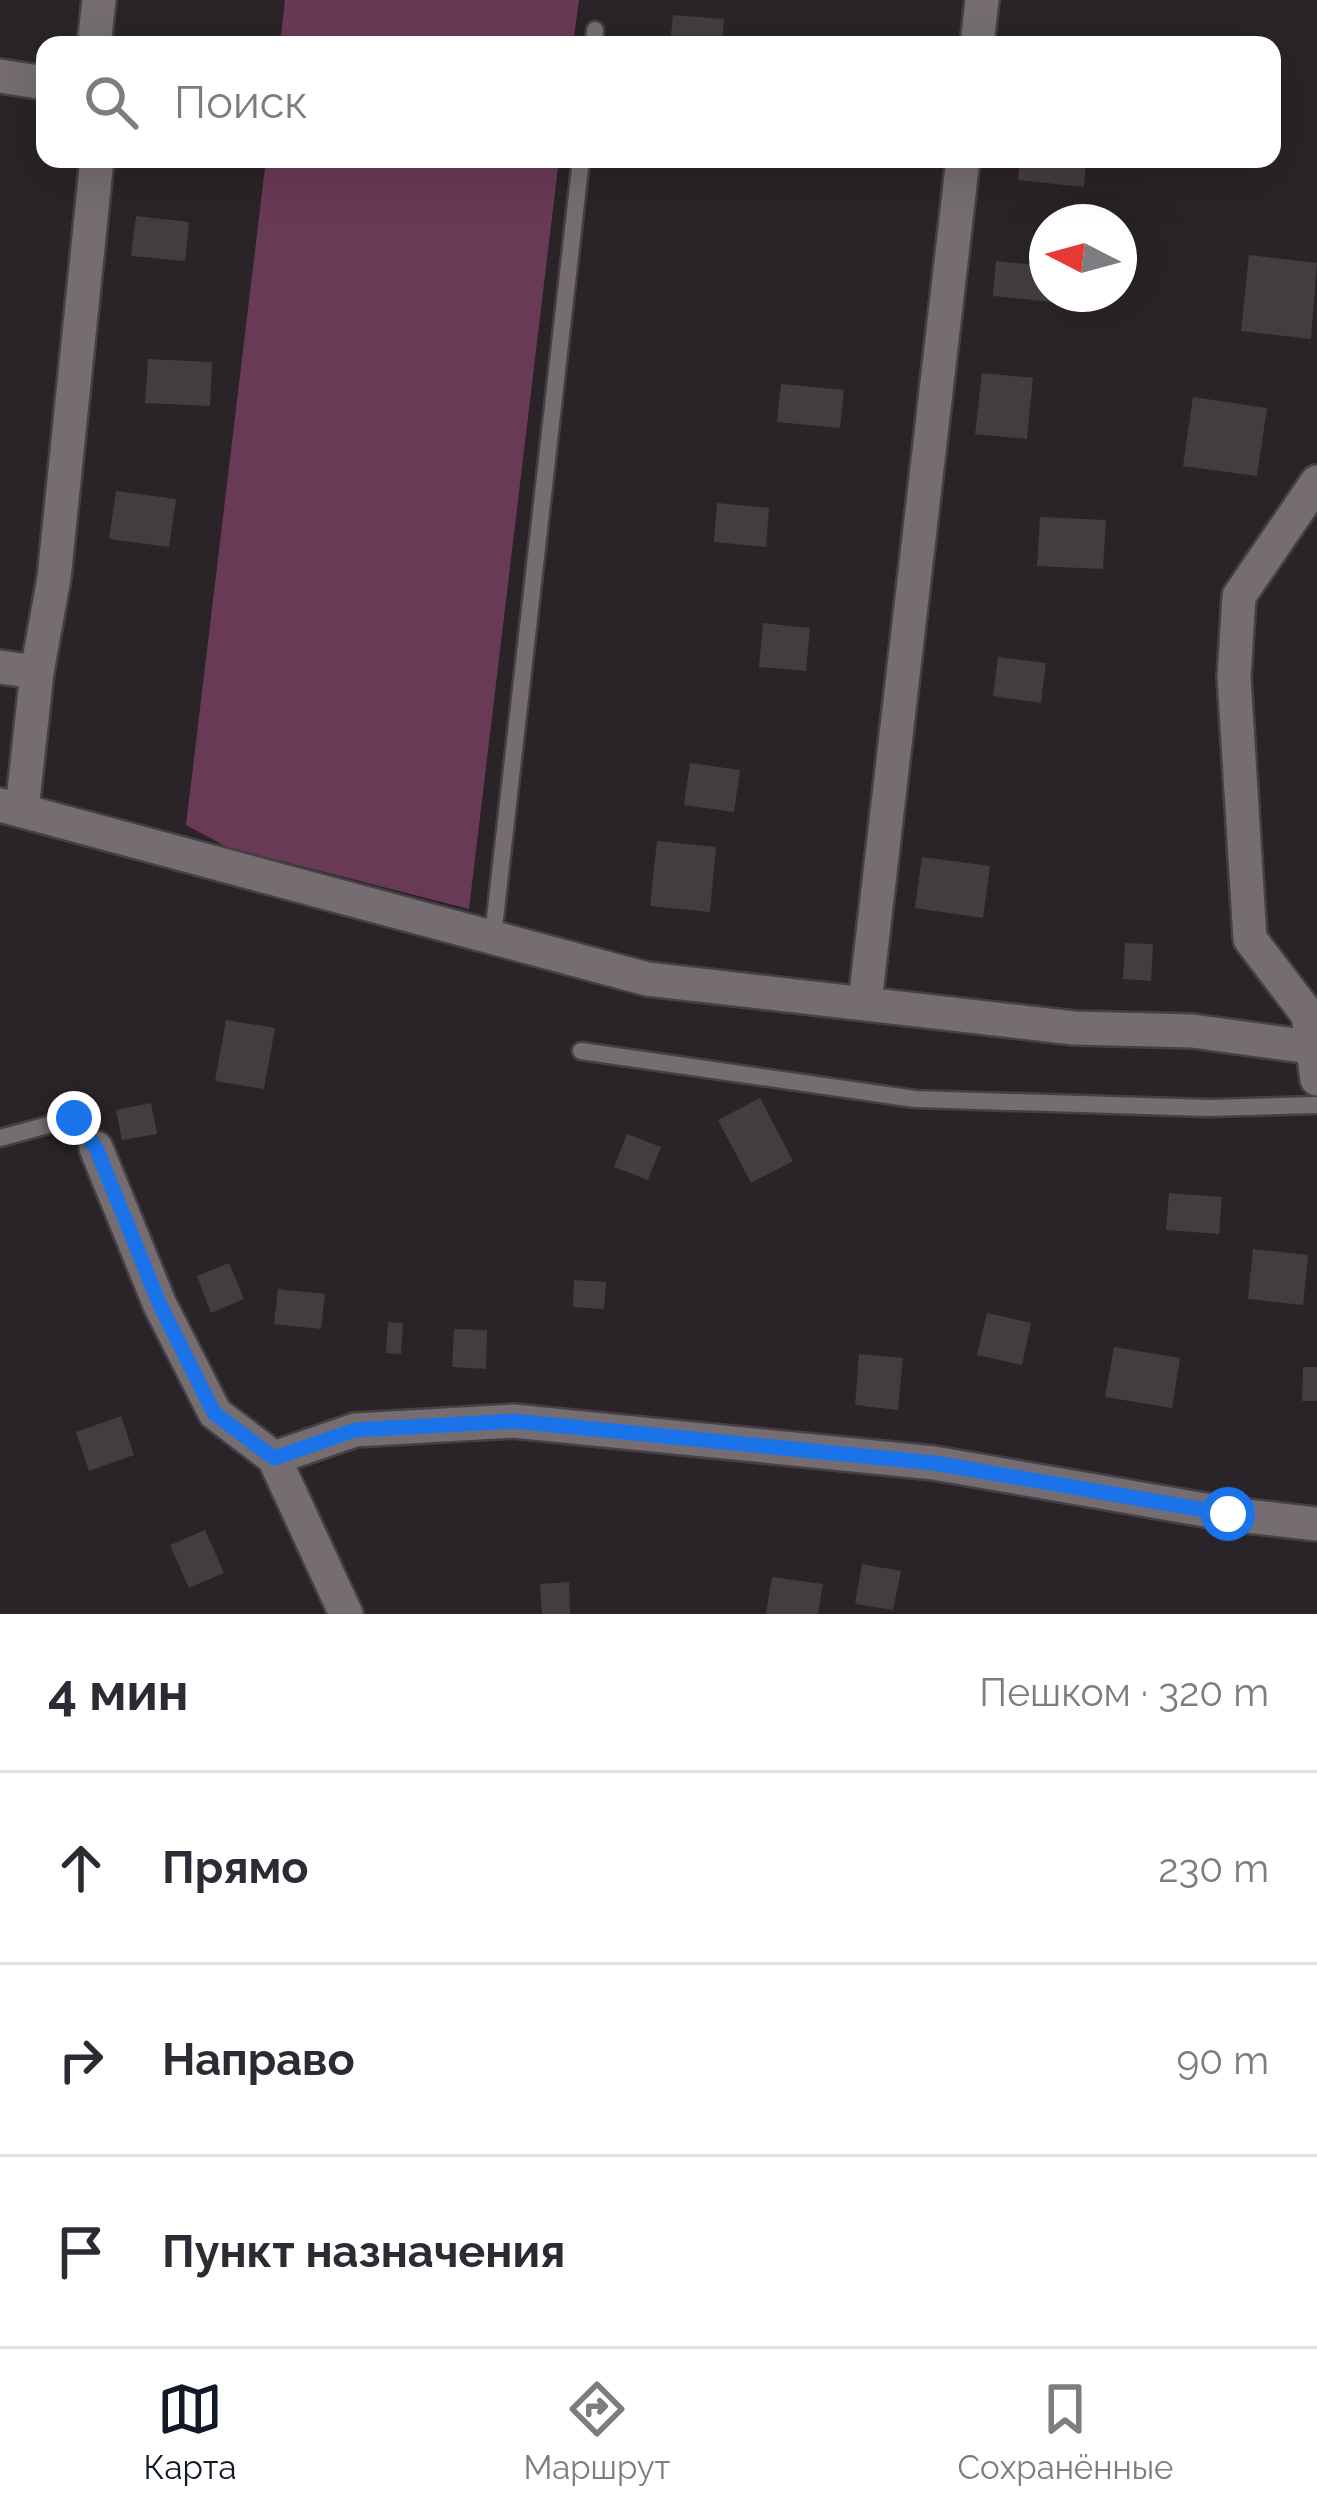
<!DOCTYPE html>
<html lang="ru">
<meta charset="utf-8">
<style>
body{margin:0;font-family:Raleway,sans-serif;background:#f7f7f7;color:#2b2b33}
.compass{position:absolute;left:1029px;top:204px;width:108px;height:108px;border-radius:50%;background:#fff;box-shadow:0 12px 48px #0002;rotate:276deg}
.stop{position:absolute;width:36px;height:36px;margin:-27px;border:9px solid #1a73e8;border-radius:50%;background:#fff}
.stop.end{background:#1a73e8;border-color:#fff;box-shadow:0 3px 12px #0008}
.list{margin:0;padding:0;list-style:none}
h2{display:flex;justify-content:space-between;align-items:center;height:156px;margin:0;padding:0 48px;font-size:51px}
h2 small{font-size:39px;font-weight:400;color:#7c7c81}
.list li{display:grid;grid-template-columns:78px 1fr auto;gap:36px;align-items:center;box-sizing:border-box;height:192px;padding:0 48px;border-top:3px solid #e1e1e2}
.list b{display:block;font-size:45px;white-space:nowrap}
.list em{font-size:39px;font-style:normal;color:#7c7c81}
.icon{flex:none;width:66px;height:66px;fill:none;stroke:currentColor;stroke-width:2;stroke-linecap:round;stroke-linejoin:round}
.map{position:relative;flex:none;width:1317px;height:1614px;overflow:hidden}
.search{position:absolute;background:#fff;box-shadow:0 12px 48px #0002;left:36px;right:36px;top:36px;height:132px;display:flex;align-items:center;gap:30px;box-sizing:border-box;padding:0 42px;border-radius:24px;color:#7c7c81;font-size:45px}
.sheet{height:732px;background:#fff}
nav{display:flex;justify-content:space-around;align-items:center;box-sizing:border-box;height:168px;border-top:3px solid #e1e1e2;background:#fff;font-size:33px;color:#7c7c81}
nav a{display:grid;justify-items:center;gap:6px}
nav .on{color:#111827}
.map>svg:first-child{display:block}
.green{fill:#693a55}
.building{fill:#443d40}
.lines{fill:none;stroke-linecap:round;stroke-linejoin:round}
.service-casing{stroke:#454043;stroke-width:21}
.minor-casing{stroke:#454043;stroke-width:38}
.service{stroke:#756d71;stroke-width:16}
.minor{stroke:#756d71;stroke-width:33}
.route{stroke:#1a73e8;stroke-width:15}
</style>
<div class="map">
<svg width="1317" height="1614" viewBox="0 0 1317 1614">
<rect width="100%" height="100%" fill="#2a2327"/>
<g class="green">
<path d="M285,0H579L573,45H280Z"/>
<path d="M266,159H559L469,909L227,847L186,825Z"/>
</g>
<g class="building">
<path d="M673,15L724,19L722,45H670Z"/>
<path d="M1020,159H1086L1084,187L1018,180Z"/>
<path d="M136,216L189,222L185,261L131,256Z"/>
<path d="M1249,255L1317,263L1311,339L1241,331Z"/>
<path d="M996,261L1047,266V294H1063L1062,303L993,296Z"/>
<path d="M148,359L212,362L210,406L145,403Z"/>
<path d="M982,373L1033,378L1027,439L975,434Z"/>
<path d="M781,384L844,390L840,428L777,422Z"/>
<path d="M1193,397L1267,408L1257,476L1183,466Z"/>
<path d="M116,491L176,499L169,547L109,539Z"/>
<path d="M717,503L769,508L766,547L714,542Z"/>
<path d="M1040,517L1106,520L1103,569L1037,566Z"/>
<path d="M763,623L810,628L806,671L759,667Z"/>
<path d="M998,657L1046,663L1041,703L993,696Z"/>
<path d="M690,763L740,770L734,812L684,805Z"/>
<path d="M657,841L716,847L710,912L650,906Z"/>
<path d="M922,857L990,866L983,918L915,908Z"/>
<path d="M1125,943L1153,944L1151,981L1123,979Z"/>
<path d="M226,1020L275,1028L264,1089L215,1081Z"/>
<path d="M760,1098L793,1161L751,1183L718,1120Z"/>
<path d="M151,1103L157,1134L122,1140L116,1110Z"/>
<path d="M627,1134L661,1147L648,1180L614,1167Z"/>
<path d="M1169,1193L1222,1197L1219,1234L1166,1230Z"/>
<path d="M1253,1249L1308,1255L1303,1305L1248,1299Z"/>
<path d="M229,1263L244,1299L211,1313L197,1276Z"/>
<path d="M574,1280L606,1282L604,1309L573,1307Z"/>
<path d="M278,1289L325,1294L321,1329L274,1324Z"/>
<path d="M987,1313L1031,1323L1022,1365L977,1355Z"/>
<path d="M388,1322L403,1323L401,1354L386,1353Z"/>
<path d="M454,1329L487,1330L486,1369L452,1367Z"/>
<path d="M1114,1347L1180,1358L1172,1408L1105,1397Z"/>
<path d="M859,1354L903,1358L898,1410L855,1405Z"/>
<path d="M1303,1367H1317V1401H1302Z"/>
<path d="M121,1416L134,1455L89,1471L76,1432Z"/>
<path d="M205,1530L224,1573L189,1588L170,1545Z"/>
<path d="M862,1564L901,1571L893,1610L855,1604Z"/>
<path d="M772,1577L823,1584L818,1614H766Z"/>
<path d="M569,1582L570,1614H542L540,1584Z"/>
</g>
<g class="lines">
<g class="service-casing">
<g id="service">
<path d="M594,45L595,30"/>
<path d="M493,936L581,159"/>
<path d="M581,1051L915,1099L1209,1108L1317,1105"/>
<path d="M0,1138L74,1118L96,1148"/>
</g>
</g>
<g class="minor-casing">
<g id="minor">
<path d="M94,45L99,0"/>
<path d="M977,45L982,0"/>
<path d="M0,76L45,83"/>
<path d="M1317,482L1239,596L1234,677L1250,939L1308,1015L1317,1079"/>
<path d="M0,667L37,672"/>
<path d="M0,805L647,979L1074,1028L1192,1031L1317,1048"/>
<path d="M22,810L37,672L54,578L97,159"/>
<path d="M865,1002L963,159"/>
<path d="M96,1148L160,1305L215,1413L274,1458L346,1614"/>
<path d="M274,1458L355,1430L513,1421L934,1463L1228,1514L1317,1524"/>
</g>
</g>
<use href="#service" class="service"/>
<use href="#minor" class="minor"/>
</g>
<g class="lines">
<path class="route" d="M74,1118L96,1148L160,1305L214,1413L274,1458L355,1430L513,1421L934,1463L1228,1514"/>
</g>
</svg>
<svg class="compass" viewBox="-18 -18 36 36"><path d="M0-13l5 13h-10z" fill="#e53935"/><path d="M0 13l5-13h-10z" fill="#7c7c81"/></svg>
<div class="stop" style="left:1228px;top:1514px"></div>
<div class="stop end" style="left:74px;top:1118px"></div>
<div class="search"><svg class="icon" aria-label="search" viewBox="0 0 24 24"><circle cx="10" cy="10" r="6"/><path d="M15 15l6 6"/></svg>Поиск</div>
</div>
<section class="sheet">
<h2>4 мин<small>Пешком · 320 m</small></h2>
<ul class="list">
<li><svg class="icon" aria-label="ahead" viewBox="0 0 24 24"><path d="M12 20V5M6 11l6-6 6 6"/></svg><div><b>Прямо</b></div><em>230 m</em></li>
<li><svg class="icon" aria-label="right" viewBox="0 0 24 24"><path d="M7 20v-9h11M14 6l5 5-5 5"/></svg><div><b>Направо</b></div><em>90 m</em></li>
<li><svg class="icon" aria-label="arrive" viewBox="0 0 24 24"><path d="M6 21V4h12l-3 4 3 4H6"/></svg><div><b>Пункт назначения</b></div></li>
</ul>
</section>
<nav>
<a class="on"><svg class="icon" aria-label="map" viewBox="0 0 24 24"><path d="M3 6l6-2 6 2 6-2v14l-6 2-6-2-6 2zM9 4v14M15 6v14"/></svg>Карта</a>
<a><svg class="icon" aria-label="directions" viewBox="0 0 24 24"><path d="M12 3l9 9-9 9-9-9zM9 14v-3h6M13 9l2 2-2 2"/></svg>Маршрут</a>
<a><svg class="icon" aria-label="saved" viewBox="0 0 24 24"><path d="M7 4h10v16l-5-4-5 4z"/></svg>Сохранённые</a>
</nav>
